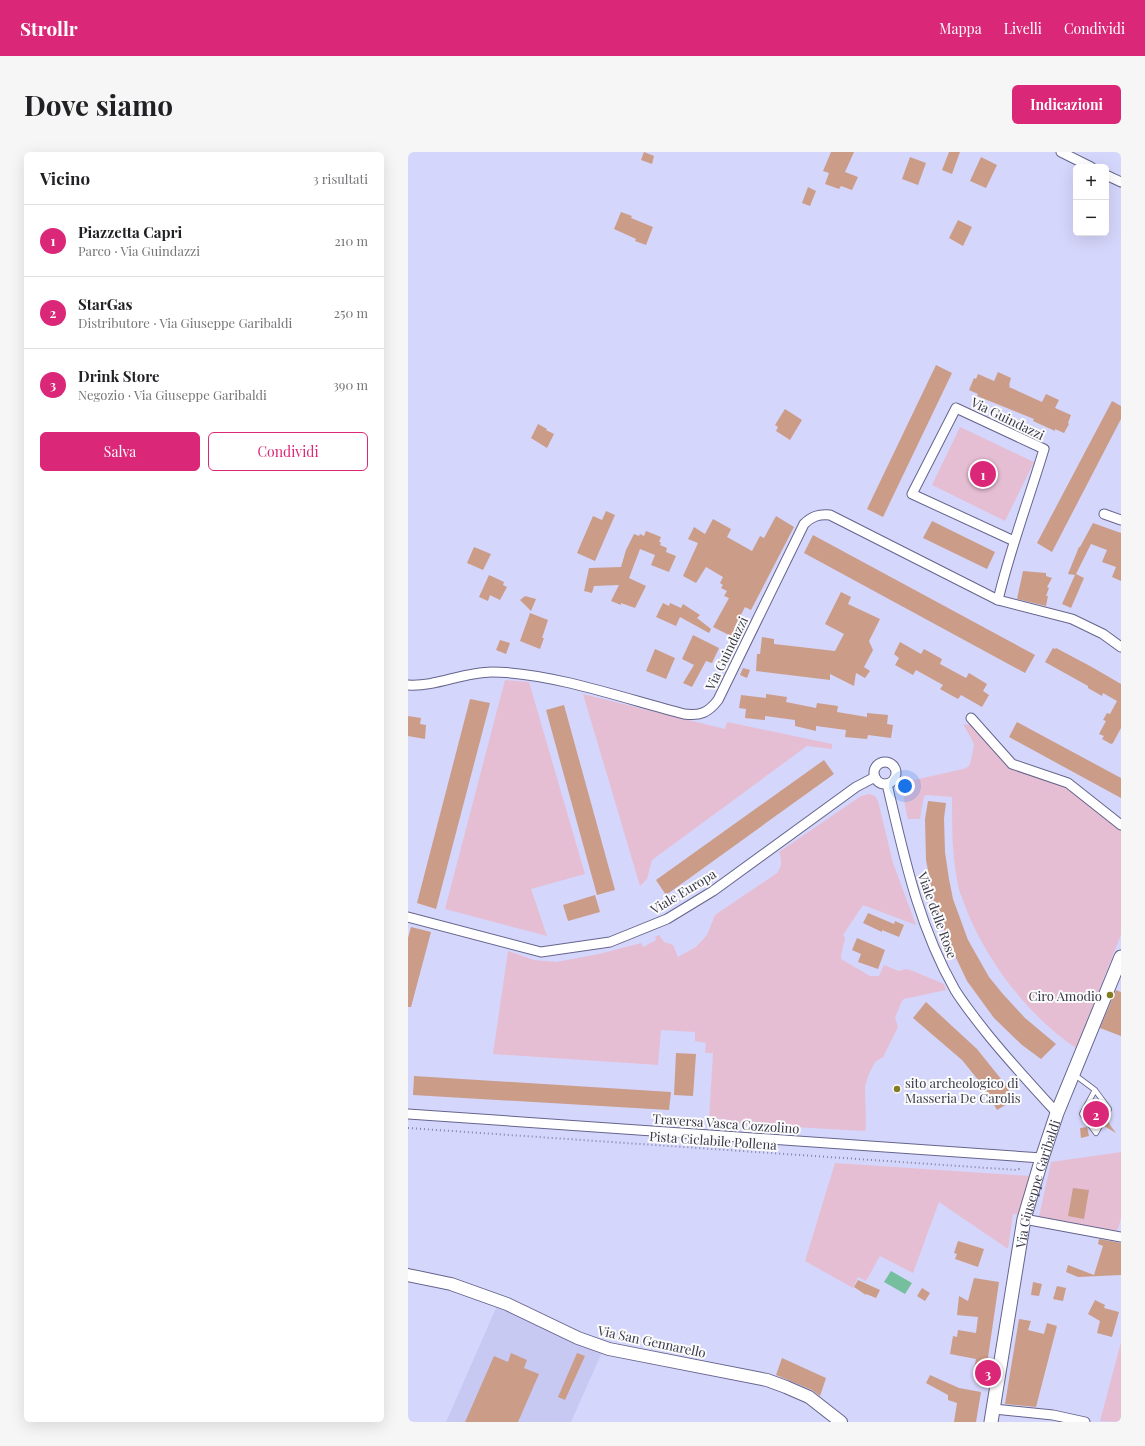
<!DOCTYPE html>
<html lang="it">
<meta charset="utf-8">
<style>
body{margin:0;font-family:"Playfair Display",serif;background:#f6f6f6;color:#202124}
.controls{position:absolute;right:12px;top:12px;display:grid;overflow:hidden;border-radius:6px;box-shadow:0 4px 16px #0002}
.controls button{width:36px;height:36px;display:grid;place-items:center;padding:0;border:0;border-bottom:1px solid #e0e0e0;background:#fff;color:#202124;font:20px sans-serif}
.you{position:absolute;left:497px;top:634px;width:14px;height:14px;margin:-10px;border:3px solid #fff;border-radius:50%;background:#1a73e8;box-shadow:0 0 0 6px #1a73e833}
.badge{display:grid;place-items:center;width:26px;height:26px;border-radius:50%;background:#db2777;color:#fff;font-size:13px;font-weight:700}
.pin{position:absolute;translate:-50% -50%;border:2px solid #fff;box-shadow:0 1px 4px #0006}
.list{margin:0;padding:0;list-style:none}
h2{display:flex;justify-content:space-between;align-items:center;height:52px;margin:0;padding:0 16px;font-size:17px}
h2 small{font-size:13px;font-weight:400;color:#757577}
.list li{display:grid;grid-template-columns:26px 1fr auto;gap:12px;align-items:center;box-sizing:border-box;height:72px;padding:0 16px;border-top:1px solid #e0e0e0}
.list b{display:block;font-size:15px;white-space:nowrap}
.list p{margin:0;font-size:13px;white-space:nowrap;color:#757577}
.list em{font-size:13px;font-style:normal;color:#757577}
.actions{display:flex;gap:8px;padding:12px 16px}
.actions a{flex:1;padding:9px 0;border:1px solid #db2777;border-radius:6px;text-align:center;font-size:14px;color:#db2777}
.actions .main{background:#db2777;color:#fff}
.map{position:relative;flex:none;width:713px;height:1270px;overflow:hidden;border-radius:6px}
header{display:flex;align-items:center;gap:24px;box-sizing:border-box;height:56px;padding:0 20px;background:#db2777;color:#fff}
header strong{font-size:19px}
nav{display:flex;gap:22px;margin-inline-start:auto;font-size:14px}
.intro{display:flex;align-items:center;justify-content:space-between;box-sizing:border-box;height:96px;padding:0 24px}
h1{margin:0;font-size:28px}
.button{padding:10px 18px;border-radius:6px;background:#db2777;color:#fff;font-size:14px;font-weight:700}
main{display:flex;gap:24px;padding:0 24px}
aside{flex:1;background:#fff;border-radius:6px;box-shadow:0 4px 16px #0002}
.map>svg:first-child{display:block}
.built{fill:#c8c9f3}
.green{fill:#e6bed4}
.water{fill:#75bf9e}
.building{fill:#cb9c88}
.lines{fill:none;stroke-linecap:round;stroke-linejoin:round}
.service-casing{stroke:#65648d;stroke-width:6}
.minor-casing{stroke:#65648d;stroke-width:11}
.tertiary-casing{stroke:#65648d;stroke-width:14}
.secondary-casing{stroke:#65648d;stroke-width:15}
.path{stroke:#8485a0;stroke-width:2;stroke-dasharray:1 3;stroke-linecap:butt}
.service{stroke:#fff;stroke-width:4.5}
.minor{stroke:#fff;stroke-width:9}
.tertiary{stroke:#fff;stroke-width:12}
.secondary{stroke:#fff;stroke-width:13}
.poi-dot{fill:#847c22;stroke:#fbfbfb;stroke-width:1.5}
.labels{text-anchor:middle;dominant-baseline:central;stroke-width:4;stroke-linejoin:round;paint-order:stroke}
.street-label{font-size:13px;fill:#38384a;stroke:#fbfbfb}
.poi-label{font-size:13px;fill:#38384a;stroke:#fbfbfb;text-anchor:end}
</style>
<header>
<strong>Strollr</strong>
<nav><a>Mappa</a><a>Livelli</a><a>Condividi</a></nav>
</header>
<div class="intro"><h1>Dove siamo</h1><a class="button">Indicazioni</a></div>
<main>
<aside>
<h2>Vicino<small>3 risultati</small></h2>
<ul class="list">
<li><span class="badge">1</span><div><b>Piazzetta Capri</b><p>Parco · Via Guindazzi</p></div><em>210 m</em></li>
<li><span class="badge">2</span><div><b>StarGas</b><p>Distributore · Via Giuseppe Garibaldi</p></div><em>250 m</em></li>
<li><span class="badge">3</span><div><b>Drink Store</b><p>Negozio · Via Giuseppe Garibaldi</p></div><em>390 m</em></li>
</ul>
<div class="actions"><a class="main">Salva</a><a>Condividi</a></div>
</aside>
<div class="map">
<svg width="713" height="1270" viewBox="0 0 713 1270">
<rect width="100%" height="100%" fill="#d5d6fb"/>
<path class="built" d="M88,1156L95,1158L176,1195L182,1193L195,1198L163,1270H38Z"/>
<g class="green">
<path d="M552,275L626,310L597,369L524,333Z"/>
<path d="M97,528L121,530L177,722L123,737L139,784L37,757Z"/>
<path d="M175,542L317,577L319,570L424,592V597L399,594L244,708L239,727L232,734Z"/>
<path d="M555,572L563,573L567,576L595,608L663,637L713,676V783L668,896C620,864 577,807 557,754C555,747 551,740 550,733C544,704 544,675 544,645L518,643L516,644L512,667H500C497,656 493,634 497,624H500L506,628L555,617L560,615L562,612L566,594L565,590Z"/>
<path d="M461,642L467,644L470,649L485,711L508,773L455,753L435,783L437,786L433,804V807L462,824H471L476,813L491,819L498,817L505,819L536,832L538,838L496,847C491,852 491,859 487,865L490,875L475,905L467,910L460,924L457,935L458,973L457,979L330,972L322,968L301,966L305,901H297L298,891L287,889V880L253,878L250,913L85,902L100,799L126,808L148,810L191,802L233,791L235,795L248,788L247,785L251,783L256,790L265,793L270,805L288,795L299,783L307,763L369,721C374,714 374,709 371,700L453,644Z"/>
<path d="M713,1000V1066L711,1074L708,1080L631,1065L643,1010Z"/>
<path d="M427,1011L622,1024L611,1063L605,1062L600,1097L531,1050L505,1121L472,1104L458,1129L450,1125L445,1136L397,1109Z"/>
<path d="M713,1190V1270L692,1269Z"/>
</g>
<path class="water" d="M483,1119L504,1131L497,1142L476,1130Z"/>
<g class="building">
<path d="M236,0L246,4L244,12L233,8Z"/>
<path d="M423,0H446L437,20L450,25L444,38L433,34L431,37L417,32L421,21L415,19Z"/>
<path d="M541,0H552L544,22L534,18Z"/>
<path d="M502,5L518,11L510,33L494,27Z"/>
<path d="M573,5L589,13L578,36L562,29Z"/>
<path d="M400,35L408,39L402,54L394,51Z"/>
<path d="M213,60L224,64L223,66L245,75L238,93L227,89L228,87L206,77Z"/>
<path d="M550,68L564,75L555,94L541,86Z"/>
<path d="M528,213L544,221L475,365L459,357Z"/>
<path d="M590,220L603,226L601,233H602L601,235L634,250L638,242L651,248L647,256L663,263L660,271L661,272L656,281L647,277V279L625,269L626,267L569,244L570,242L561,238L566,226L568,227L570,222L586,229Z"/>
<path d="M704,249L713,254V267L644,400L629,391Z"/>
<path d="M377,257L394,268L382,288L368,279L370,275L367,273Z"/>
<path d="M130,272L139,277L138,278L146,282L139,296L123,286Z"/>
<path d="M198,359L207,363L187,409L169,401L185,364L194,368Z"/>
<path d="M368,364L386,375L343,458L337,455L326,476L329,478L325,485L305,475L321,446L316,444L319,439L313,436L315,433L312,431L315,425L298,415L288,431L275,424L290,391L280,387L286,375L297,382L305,367L323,377L319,385L344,399L352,384L356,386Z"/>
<path d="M524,369L587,400L579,417L515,386Z"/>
<path d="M685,371L713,381V429L704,425L708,415L694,410L699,398L683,392L668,422L676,426L663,456L654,452L667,423L660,422L671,395H672Z"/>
<path d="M238,379L253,385L251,390H253L252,393L259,396L258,400L268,404L261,420L243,413L247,403L232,397L221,426L238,434L227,456L213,451V453L203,449L211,433L186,434L184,441L176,439L181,416L213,415L218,398L226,382L231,384L232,382L236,384Z"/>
<path d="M405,383L627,503L617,521L396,401Z"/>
<path d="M66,395L83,402L75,418L59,411Z"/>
<path d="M615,419L638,421V424L644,426L639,435L641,436L638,444H640L638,454L609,447Z"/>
<path d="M81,423L96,430L95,433L99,435L92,448L82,443L80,449L71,445Z"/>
<path d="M433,440L443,445L440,452L472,467L461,489L465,498L456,515L462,519L457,526L448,521L446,534L422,522V528L348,519L349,502H352L354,485L366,487V492L427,499L436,482L417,472Z"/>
<path d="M117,444L128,447L123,459L112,448Z"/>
<path d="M255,451L261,454L262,451L273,456L275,452L292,463L289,466L303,477L301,481L272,465L268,474L248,465Z"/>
<path d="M122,461L140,468L134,486H136L132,497L112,489Z"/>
<path d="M285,483L311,496L304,511L298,509L284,535L275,531L286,513L274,507Z"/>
<path d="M92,488L102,491L98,502L88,498Z"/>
<path d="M492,490L513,502L516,497L534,507L532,512L558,526L561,521L579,532L575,539L581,543L574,555L553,543L550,547L532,537L535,533L508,518L505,523L487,513L491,506L486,502Z"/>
<path d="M645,496L647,497L648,496L682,514L713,532V576L705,591L703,592L694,587L696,584L691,582L698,569L695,568L699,561L702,562L709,549L695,541L694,544L680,536V534L637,510Z"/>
<path d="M247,497L267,506L258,527L238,519Z"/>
<path d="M335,516L342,518L339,526L332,523Z"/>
<path d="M358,542L379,545L378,550L408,556L409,551L430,554L429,560L459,565V561L480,563L479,572L485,573L483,586L460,583L459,587L437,585L438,578L408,574V579L387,574V568L357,564V568L337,566L338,557L331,556L333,543L358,546Z"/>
<path d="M62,547L82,551L28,757L9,751Z"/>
<path d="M156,553L207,738L189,743L138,558Z"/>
<path d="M0,564L13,566L12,572L18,573L17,587L0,584Z"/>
<path d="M609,570L713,626V646L601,585Z"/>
<path d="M416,608L426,622L258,743L248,728Z"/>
<path d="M520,649L538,651L536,666L537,700L541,727L545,747L560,788L581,825L594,841L617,866L648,892L633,907L614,893L586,866L559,829L541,791L526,750L518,708L517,667Z"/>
<path d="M187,743L192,760L160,769L155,753Z"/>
<path d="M460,761L486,772L487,769L496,773L491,785L474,778V780L455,771Z"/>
<path d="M3,775L23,780L3,855H0V786Z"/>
<path d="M449,786L477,798L470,817L450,810L453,802L444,798Z"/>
<path d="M708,838L713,840V884L692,876Z"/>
<path d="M518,850L569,897L597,932L606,948L589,958L576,935L554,908L505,866Z"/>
<path d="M268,901L288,902L285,944L266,943Z"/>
<path d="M6,924L263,940L261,958L5,943Z"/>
<path d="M685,949L690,951L695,961L690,970L678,962Z"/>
<path d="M700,967L702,973L708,981L696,974Z"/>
<path d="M679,975L681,984L673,986L672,976Z"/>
<path d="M665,1036L681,1038L676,1067L660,1064Z"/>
<path d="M691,1087L713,1091V1123L670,1125L658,1120L660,1113L686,1123L695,1094L690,1092Z"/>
<path d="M550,1089L576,1097L570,1115L547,1107L549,1102L546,1101Z"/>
<path d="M566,1126L591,1130L578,1219L566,1217L568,1207L542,1202L545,1184L549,1185L550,1178L568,1181L570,1165L549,1163L551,1144L560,1149Z"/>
<path d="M450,1128L472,1138L468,1146L458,1142V1143L446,1135Z"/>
<path d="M625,1130L634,1132L631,1144L623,1143Z"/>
<path d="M649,1134L658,1136L655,1149L645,1147Z"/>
<path d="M514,1136L522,1141L517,1149L509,1144Z"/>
<path d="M687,1148L697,1153L696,1156L711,1160L704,1185L689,1181L692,1169L680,1162Z"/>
<path d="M611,1167L623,1169L620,1178L636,1182L639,1171L649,1174L628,1255L597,1252Z"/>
<path d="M103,1201L119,1208L116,1216L131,1222L110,1270H57L86,1204L100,1210Z"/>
<path d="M169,1201L177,1204L157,1248L150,1245Z"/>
<path d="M374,1206L418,1226L412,1244L404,1238L368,1223Z"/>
<path d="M522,1223L551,1236L573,1240L568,1270H546L549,1251L540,1248V1243L518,1231Z"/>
</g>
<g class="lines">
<g class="service-casing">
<path id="service" d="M667,923L687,938L701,957L688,981L674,962L687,938"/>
</g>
<g class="minor-casing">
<g id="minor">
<path d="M653,0L683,15"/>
<path d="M698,23L713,30"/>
<path d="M696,362L713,368"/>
<path d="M590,448C602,397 621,347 636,297L548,256L504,342L606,389"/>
<path d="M0,533C28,535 55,520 84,520C110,520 136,525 162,531C200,540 238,552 276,562C292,564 300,561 310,548L396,372C404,364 411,362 422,363L590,448L664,467L695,482L713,495"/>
<path d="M563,566L604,612L660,631L713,673"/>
<circle cx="477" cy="621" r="11"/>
<path d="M479,632C496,704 510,773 547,838C557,854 569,869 581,884C603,911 626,936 649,961"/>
<path d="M0,765L133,800L202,790L259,767L305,739L448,635L467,625"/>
<path d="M0,962L634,1006"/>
<path d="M616,1067L713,1085"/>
<path d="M586,1257L645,1263L677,1270"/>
</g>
</g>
<g class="tertiary-casing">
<path id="tertiary" d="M0,1123L43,1132L99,1152L170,1186L201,1197L359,1228L378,1235L401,1245L433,1270"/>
</g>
<g class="secondary-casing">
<g id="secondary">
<path id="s1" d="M583,1270L616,1067L634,1006L649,961L713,805"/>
</g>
</g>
<path class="path" d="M0,976L609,1018L611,1017L610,1014"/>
<use href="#service" class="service"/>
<use href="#minor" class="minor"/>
<use href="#tertiary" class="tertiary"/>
<use href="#secondary" class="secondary"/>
</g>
<g class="poi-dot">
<circle cx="702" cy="843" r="4"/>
<circle cx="489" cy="937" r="4"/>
</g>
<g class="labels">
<g class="street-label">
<text transform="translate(600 266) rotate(26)">Via Guindazzi</text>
<text transform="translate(318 501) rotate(-64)">Via Guindazzi</text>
<text transform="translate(275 739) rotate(-31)">Viale Europa</text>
<text transform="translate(530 763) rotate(70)">Viale delle Rose</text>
<text transform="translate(318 971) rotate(4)">Traversa Vasca Cozzolino</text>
<text transform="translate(305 988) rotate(4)">Pista Ciclabile Pollena</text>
<text stroke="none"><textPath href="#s1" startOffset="243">Via Giuseppe Garibaldi</textPath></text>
<text transform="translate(244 1189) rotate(12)">Via San Gennarello</text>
</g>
<g class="poi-label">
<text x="694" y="843">Ciro Amodio</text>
<text x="497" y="930" text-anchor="start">sito archeologico di<tspan x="497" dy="15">Masseria De Carolis</tspan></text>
</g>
</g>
</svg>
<div class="controls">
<button>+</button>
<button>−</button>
</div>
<div class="you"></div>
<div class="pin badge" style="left:575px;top:322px">1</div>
<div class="pin badge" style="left:688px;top:962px">2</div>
<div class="pin badge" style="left:580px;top:1221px">3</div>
</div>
</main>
